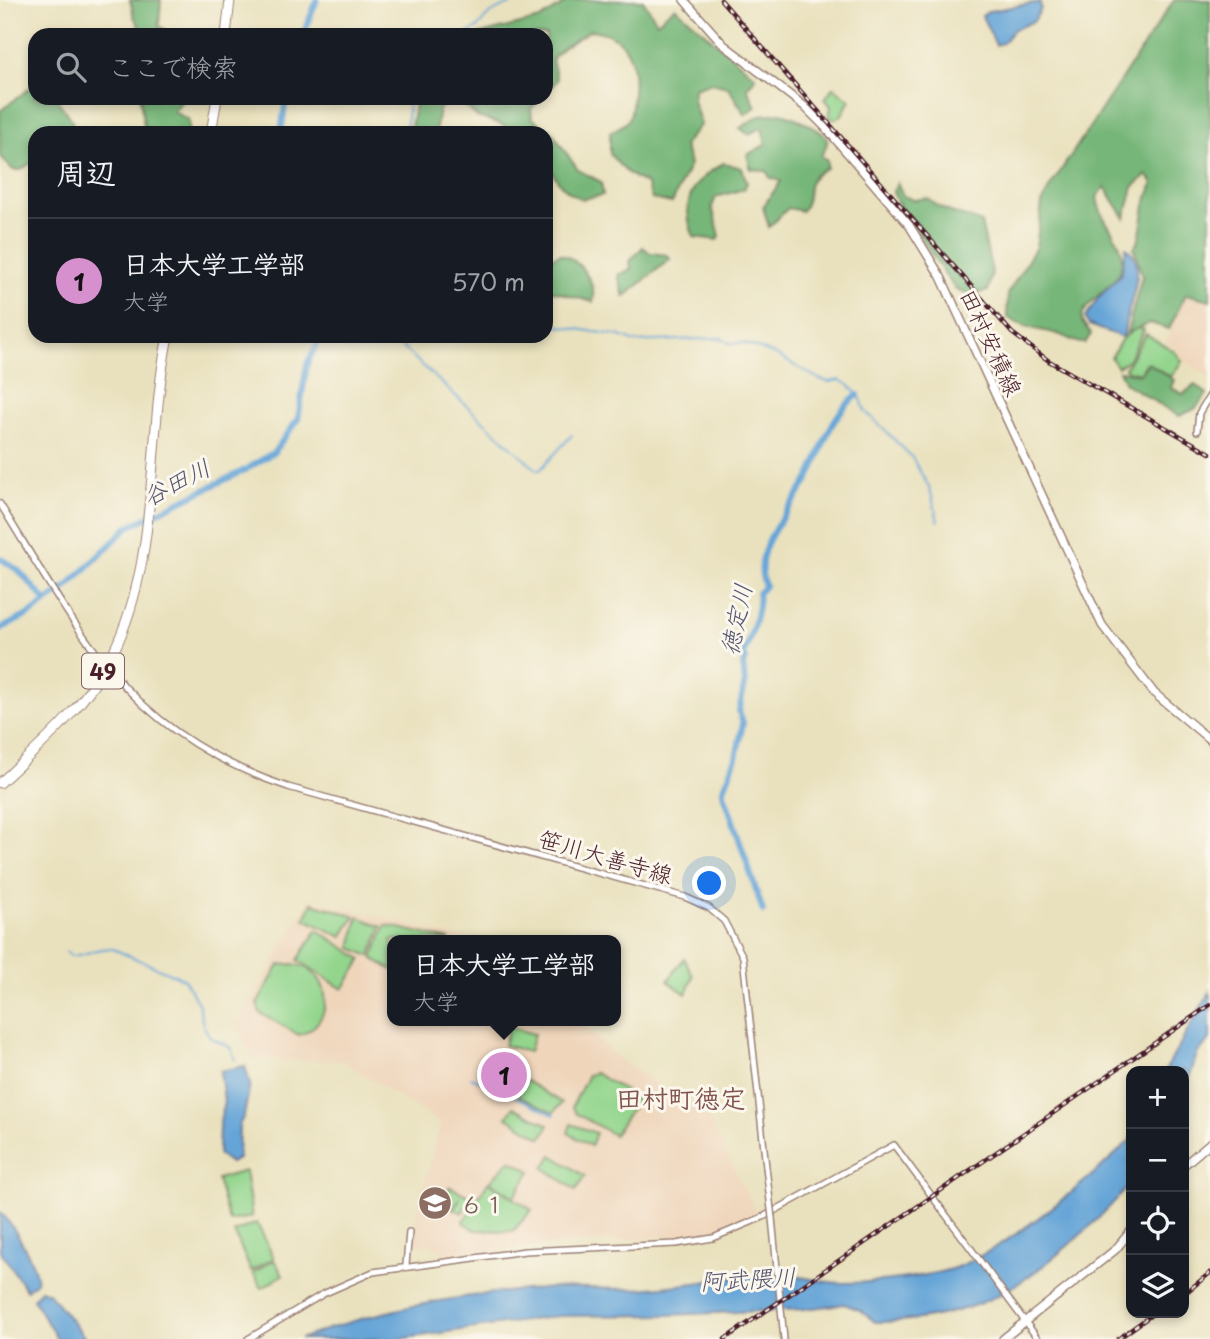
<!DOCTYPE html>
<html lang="ja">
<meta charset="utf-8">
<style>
body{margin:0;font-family:"Playpen Sans","Klee One",sans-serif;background:#242831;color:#f1f3f6}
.controls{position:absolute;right:21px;bottom:21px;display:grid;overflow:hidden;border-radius:14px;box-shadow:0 4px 10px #0003}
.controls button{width:63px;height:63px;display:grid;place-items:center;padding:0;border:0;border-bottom:2px solid #363941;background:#171b24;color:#f1f3f6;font:35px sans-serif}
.you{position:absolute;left:710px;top:884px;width:24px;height:24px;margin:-18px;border:5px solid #fff;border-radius:50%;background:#1a73e8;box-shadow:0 0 0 10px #1a73e833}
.badge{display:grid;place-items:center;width:46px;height:46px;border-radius:50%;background:#d690ce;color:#111;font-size:23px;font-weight:700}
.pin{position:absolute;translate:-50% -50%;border:4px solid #fff;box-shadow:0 2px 7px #0006}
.popup{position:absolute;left:387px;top:935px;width:234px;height:91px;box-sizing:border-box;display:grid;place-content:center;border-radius:14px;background:#171b24;filter:drop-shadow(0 2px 5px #0005);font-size:23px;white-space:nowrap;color:#9ea1a6}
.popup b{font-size:26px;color:#f1f3f6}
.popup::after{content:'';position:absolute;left:50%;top:100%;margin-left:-14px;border:14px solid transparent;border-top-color:#171b24}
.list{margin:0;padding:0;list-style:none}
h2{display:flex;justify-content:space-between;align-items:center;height:91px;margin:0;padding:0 28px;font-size:30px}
h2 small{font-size:23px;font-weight:400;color:#9ea1a6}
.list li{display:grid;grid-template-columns:46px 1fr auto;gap:21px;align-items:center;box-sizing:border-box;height:126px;padding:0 28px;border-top:2px solid #363941}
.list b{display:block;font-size:26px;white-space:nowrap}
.list p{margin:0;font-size:23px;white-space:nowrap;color:#9ea1a6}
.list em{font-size:23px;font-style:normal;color:#9ea1a6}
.icon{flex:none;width:38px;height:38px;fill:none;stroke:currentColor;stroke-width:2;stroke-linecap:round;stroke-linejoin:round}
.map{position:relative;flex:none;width:1210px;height:1339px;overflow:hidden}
.search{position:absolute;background:#171b24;box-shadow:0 4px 10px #0003;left:28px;top:28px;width:525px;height:77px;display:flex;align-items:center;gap:18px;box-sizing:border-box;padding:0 24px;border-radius:21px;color:#9ea1a6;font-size:26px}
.panel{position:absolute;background:#171b24;box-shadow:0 4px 10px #0003;left:28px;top:126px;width:525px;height:217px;border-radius:21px}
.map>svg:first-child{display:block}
.built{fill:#efd6bb}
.green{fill:#93d58d;stroke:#6e7a5c;stroke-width:2}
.forest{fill:#76b678;stroke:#606a52;stroke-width:2}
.water{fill:#65a4d7;stroke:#586281;stroke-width:2}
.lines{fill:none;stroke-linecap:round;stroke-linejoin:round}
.stream{stroke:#65a4d7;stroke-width:2}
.river{stroke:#65a4d7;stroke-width:6}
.minor-casing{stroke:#9a8074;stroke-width:8}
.major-casing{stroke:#9a8074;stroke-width:10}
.highway-casing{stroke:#9a8074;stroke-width:11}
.minor{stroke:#fff;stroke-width:5}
.major{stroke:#fff;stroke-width:7}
.highway{stroke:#fff;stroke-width:9}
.rail-casing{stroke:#4a1f2b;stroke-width:4.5}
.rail{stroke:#fbf7ec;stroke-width:2;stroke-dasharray:5;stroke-linecap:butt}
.minor-bridge-casing{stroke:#9a8074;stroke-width:8;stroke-linecap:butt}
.minor-bridge{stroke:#fff;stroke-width:5}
.labels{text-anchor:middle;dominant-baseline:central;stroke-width:6;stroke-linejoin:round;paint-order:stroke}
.shield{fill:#fbf7ec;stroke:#7f6065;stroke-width:2}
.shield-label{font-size:21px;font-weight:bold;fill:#4a1f2b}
.street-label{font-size:23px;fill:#4a1f2b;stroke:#fbf7ec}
.education-label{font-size:23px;font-weight:bold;fill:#785e54;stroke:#fbf7ec;text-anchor:start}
.water-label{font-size:24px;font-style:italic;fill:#555470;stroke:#fbf7ec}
.quarter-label{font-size:26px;font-weight:bold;fill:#82544f;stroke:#fbf7ec}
</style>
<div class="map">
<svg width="1210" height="1339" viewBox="0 0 1210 1339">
<rect width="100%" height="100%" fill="#fbf7ec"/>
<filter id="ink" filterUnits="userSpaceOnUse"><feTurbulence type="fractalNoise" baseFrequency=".0143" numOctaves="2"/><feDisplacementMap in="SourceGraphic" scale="14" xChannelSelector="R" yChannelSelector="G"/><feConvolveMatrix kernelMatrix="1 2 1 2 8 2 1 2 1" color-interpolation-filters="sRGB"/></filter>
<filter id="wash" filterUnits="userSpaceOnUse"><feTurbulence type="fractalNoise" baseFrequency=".00686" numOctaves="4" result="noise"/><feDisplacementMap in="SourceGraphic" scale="28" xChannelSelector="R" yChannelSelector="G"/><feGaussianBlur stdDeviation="1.57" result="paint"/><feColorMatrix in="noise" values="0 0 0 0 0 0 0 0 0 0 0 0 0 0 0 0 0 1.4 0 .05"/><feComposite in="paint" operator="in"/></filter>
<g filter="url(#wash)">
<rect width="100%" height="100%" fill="#e9e1bd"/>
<g class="built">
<path d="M1186,296L1210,302V377L1185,361L1178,350L1166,342Z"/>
<path d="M310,899L468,940H392V1021H580L620,1060L707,1116L758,1216L715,1231L688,1235L548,1245L446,1259L441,1251L427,1244L421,1246L410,1239L441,1123L342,1061L253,1059L237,1025Z"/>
</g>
<g class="green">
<path d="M833,87L850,100L841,116L835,119L829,117L831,106L825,99Z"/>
<path d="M1137,327L1144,330L1129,359L1118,367L1111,358L1121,340Z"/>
<path d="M1146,334L1175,352L1182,361L1171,377L1147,362L1140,373L1133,371L1131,373L1125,368Z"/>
<path d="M312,903L355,916L342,937L305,919Z"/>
<path d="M358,917L382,926L370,956L351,948Z"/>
<path d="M386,925L450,940H392V970L372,958Z"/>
<path d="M317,930L362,959L343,989L298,960Z"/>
<path d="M684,958L693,976L686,994L668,981Z"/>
<path d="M293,964C333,969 337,1023 299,1035L260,1013L257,1004L279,965Z"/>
<path d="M509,1027L534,1034L529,1052L504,1045Z"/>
<path d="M595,1073L638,1099L614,1135L577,1114L572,1107L588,1075Z"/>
<path d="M525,1080L562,1103L553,1113L518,1096Z"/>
<path d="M513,1107L549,1125L541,1138L507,1117Z"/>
<path d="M571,1124L596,1133L591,1146L568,1133Z"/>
<path d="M552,1155L585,1176L576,1190L544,1168Z"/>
<path d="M510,1160L531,1171L514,1197L490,1181Z"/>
<path d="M245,1171L252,1217L229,1221L217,1179Z"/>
<path d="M488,1182L532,1210L513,1231L475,1230L463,1222Z"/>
<path d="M450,1187L471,1197L462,1213L455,1209L460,1198L453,1209L442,1201Z"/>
<path d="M257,1223L274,1258L251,1271L234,1232Z"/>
<path d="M274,1260L283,1275L262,1288L253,1273Z"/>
</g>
<g class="forest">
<path d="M130,0H161L159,26L174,35H144L134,17Z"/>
<path d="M570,0H643L657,22L675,7L756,77L747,88L756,107L745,114L728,87L711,83L694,88L693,101L701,124L684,145L690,164L672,203L652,199L646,183C630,177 620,167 610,154V132C616,129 624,126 628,120C633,112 632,101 633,93C636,59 628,34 590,30C578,40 560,46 552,60L557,80L546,94V35H477L540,19Z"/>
<path d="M1174,0H1210V300L1186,294L1169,329L1150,323L1127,333L1142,276L1134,248L1139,240L1145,206L1153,183L1147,175L1133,187L1125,218L1105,187L1097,197C1100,227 1132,241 1119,274C1113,287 1079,305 1082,321C1083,325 1089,330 1091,334L1085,343C1073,344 1066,335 1054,333C1036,329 1023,328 1007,317L1008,293L1036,247L1042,203L1050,187Z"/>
<path d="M35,84V98H56L72,121L73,130L35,133V160L21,170H13L0,156V111Z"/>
<path d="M140,98H212L209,101L182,100L174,112L189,120L188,133H145Z"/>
<path d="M416,98H540L531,109L532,118L552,132L578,170L601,182L603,195L582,199C552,186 546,163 546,133H512L501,124L477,117L459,99L449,100L439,109L435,133H410Z"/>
<path d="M781,113C791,115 827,132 827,140C828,146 823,151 821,156L827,161V168C798,181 816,192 802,211L788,208L769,227L763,207L781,181L770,178L767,171L751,169L747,155L766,144L762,128L748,134L740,128L761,115Z"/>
<path d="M724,163L742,168L747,183L744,189L716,197L712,207L720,236L718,240L694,237C679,201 693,180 724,163Z"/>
<path d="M897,182L903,196L914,200L927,198C945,214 960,213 981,223L992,272L988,291L970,295L955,289L897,202L893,192Z"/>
<path d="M643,247L650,253L667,255L670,259L624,297L618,275L631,269L630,261Z"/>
<path d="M560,254C579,258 597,283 593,302L546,289V260Z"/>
<path d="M1148,363L1174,380L1171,388L1183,394L1195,385L1207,394L1195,409L1179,416L1125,383L1119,371L1140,374Z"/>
</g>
<g class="water">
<path d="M1040,2L1041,9L1034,21L1013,30L1003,43L996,45L982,16L989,11Z"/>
<path d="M1126,247C1152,266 1124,310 1124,335L1121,337L1089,325L1085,318L1099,297L1121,274Z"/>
<path d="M1210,991V1039L1197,1054L1184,1095V1071H1165Z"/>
<path d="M245,1066L250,1084L244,1116L239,1125L238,1159L230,1163L218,1154L219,1127L224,1101L220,1071Z"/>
<path d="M1131,1139V1182C1100,1222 1028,1285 981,1303C947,1316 912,1322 875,1322L860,1310L844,1304L805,1309L668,1315L559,1316L399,1339H300C382,1308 465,1293 552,1288C584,1286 616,1291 648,1288C693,1285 740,1274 785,1275C804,1276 823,1283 842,1283C873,1283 935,1277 962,1265C1014,1242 1091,1179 1131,1139Z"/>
<path d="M0,1212C11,1221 40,1270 36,1283L26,1290L0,1250Z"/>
<path d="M41,1290L49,1293L86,1339H57L33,1299Z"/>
</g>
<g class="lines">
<g class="stream">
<path d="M463,35C485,27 478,22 490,14C500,7 511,4 522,0"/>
<path d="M406,133L409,98"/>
<path d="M546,324L621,336L635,342L722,338L729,343H744L776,355L819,379L829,382L840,380L849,385L861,399L865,411L911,456L930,489L938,521"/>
<path d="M390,336L537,470H540L572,435"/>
<path d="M395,341L400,336"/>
<path d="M66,951L71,956C85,956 99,946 113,949L184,979L199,1005L203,1025L210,1037L231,1048L235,1060"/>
<path d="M471,1077L509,1094"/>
<path d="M514,1096L554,1115"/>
</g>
<g class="river">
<path d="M303,35L317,0"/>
<path d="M281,133L286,98"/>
<path d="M0,558L19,571L47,602"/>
<path d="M0,629L30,614L67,587L128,527L247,469L274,452L298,419L307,364L321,336"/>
<path d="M763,911L723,791L736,758L743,723L739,712L745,682L743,664L746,659L743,653C750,643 761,603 758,593L765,586C748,545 797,506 812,472C825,443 830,415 858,395"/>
</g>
</g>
</g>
<g filter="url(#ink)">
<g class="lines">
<g class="minor-casing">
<g id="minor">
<path d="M1197,431L1199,413L1210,395"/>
<path d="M0,504C83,638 127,733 288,787L685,897L709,908L724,921L743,957L766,1167"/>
<path d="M772,1218L784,1339"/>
<path d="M406,1265L409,1232"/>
<path d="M248,1339L323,1294L373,1272L525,1251L676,1244L713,1238L763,1217L894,1145L1038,1339"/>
</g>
</g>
<g class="major-casing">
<g id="major">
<path d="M684,0L724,45L804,106L825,127L909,225L941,277L1102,625L1154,693L1210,740"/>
<path d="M1184,1165L1210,1143"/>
<path d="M1003,1339L1115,1250L1131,1231"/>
</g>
</g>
<g class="highway-casing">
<g id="highway">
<path d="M226,35L230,0"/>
<path d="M211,133L217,98"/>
<path d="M0,783C41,745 86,706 112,655C161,557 146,441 168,336"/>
</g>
</g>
<use href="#minor" class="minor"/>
<use href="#major" class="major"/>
<use href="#highway" class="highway"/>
<g class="rail-casing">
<g id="rail">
<path d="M721,0L1012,333L1049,361L1210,453"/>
<path d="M1184,1294L1210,1273"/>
<path d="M725,1339L1210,1005"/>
<path d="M1118,1339L1154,1313"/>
</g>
</g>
<use href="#rail" class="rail"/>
<g class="minor-bridge-casing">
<path id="minor-bridge" d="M766,1167L772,1218"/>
</g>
<use href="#minor-bridge" class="minor-bridge"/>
</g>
</g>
<defs>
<g id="university-disc" transform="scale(1.75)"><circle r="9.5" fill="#8d6e63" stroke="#fbf7ec"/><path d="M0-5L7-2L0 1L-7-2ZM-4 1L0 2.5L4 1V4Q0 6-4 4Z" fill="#fff"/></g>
</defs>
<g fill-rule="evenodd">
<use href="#university-disc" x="435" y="1203"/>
</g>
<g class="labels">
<rect class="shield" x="82" y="653.5" width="42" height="35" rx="5"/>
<g class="shield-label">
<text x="103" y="671">49</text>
</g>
<g class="street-label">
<text transform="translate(992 342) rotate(65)">田村安積線</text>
<text transform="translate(606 856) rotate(16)">笹川大善寺線</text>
</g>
<g class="education-label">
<text x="460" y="1203">６１</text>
</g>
<g class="water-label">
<text transform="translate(176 481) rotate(-27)">谷田川</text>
<text transform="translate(735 619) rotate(-78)">徳定川</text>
<text transform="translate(748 1278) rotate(-3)">阿武隈川</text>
</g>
<g class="quarter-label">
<text x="681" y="1097">田村町徳定</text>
</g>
</g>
</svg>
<div class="controls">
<button>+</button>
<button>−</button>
<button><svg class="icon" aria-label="locate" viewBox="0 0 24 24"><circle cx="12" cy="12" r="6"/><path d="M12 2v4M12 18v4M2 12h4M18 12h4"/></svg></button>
<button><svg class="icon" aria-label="layers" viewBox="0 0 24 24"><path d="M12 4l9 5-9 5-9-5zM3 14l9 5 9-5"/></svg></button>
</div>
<div class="you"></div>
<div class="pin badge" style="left:504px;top:1075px">1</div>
<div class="popup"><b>日本大学工学部</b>大学</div>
<div class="search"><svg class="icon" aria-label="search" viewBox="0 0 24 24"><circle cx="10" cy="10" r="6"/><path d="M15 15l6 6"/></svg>ここで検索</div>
<section class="panel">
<h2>周辺<small></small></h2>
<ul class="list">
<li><span class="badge">1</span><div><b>日本大学工学部</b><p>大学</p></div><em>570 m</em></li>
</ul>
</section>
</div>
